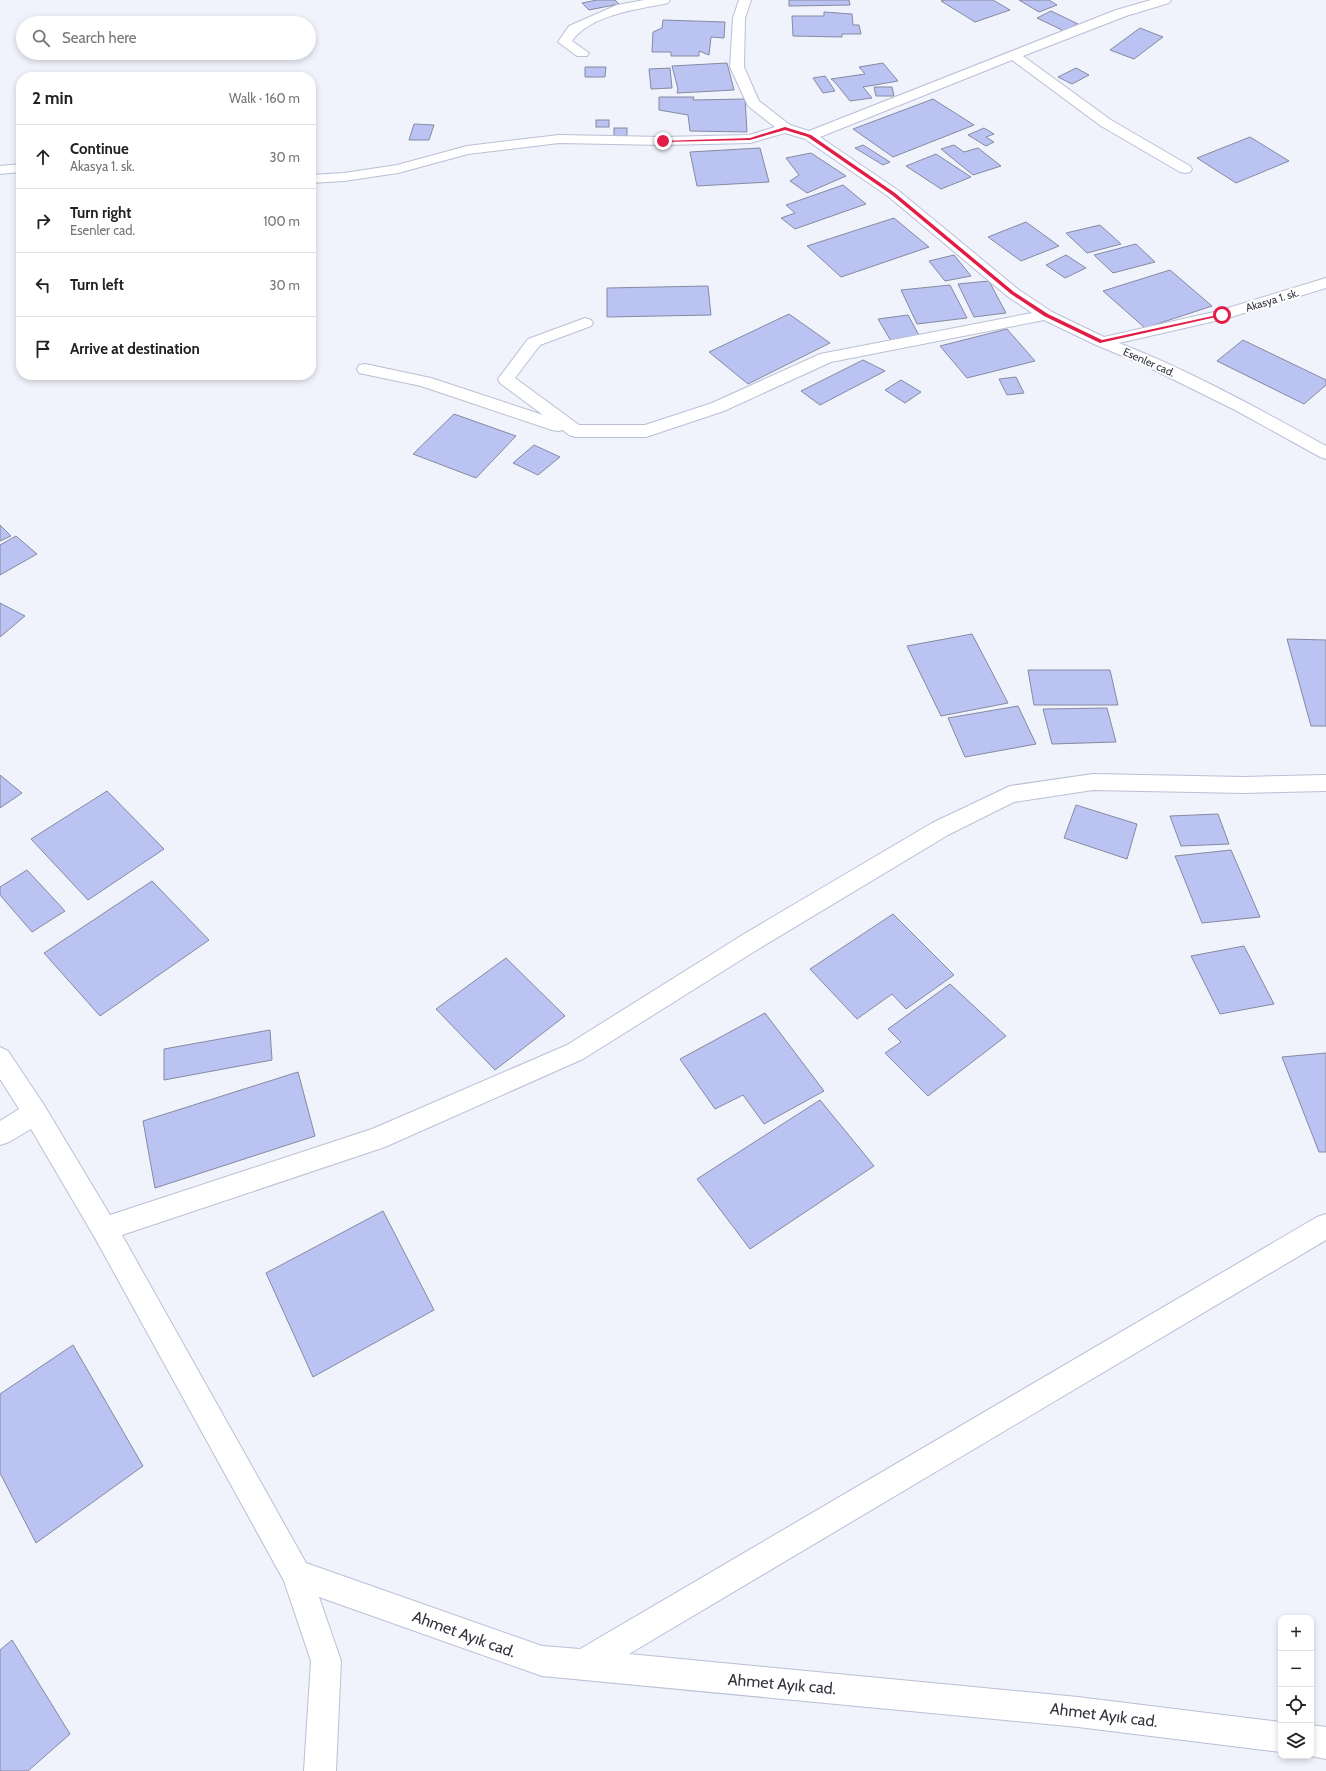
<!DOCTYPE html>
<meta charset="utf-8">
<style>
body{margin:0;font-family:Cabin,sans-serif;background:#f6f6f6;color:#222}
.controls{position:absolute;right:12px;bottom:12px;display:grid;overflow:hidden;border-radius:8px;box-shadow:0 2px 6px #0003}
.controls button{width:36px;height:36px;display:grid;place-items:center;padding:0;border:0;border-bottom:1px solid #e0e0e0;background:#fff;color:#222;font:20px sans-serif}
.stop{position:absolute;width:12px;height:12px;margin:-9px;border:3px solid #e11d48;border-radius:50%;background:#fff}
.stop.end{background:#e11d48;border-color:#fff;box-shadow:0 1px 4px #0008}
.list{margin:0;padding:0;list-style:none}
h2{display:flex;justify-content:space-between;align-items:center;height:52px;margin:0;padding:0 16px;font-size:17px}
h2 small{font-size:13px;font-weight:400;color:#767676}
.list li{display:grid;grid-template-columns:26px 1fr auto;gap:12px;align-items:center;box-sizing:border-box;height:64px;padding:0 16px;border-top:1px solid #e0e0e0}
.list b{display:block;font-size:15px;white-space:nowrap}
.list p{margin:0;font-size:13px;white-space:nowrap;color:#767676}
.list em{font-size:13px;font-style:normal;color:#767676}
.icon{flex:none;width:22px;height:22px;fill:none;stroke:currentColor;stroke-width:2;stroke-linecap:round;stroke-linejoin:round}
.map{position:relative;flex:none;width:1326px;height:1771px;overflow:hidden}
.search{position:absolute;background:#fff;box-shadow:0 2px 6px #0003;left:16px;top:16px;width:300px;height:44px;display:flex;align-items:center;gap:10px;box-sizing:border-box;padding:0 14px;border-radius:22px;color:#767676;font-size:15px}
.panel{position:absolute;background:#fff;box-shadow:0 2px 6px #0003;left:16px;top:72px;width:300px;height:308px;border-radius:16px}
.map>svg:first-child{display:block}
.building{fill:#bac3f2;stroke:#868aa1}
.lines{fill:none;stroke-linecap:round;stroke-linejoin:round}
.street-casing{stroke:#babfd6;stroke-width:2}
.street{fill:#fff;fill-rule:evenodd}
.route{fill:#e11d48}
.labels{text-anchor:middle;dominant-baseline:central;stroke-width:4;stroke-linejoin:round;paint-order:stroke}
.far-street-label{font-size:11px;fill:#33353f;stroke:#fff}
.near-street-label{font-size:16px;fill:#33353f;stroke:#fff}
</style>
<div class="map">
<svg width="1326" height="1771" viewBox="0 0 1326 1771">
<rect width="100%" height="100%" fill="#f0f2fc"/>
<g class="building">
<path d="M597,0H615L619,4L589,10L582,3Z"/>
<path d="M789,0H849L850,5L789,6Z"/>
<path d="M945,0H993L1010,10L975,22L941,1Z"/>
<path d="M1019,0H1049L1057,5L1039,12Z"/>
<path d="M1051,11L1078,24L1064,31L1037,18Z"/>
<path d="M824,12L852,14L853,25H859L861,34H842V37L793,36L792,16H824Z"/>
<path d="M663,20L725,22L724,38L711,37L709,55L699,51V56H671V52H652L653,32L662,28Z"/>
<path d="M1140,28L1163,37L1134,59L1110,50Z"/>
<path d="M727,63L734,90L677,93L678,89L672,66Z"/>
<path d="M883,63L898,81L863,87L872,98L850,101L834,81L831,79L865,74L859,67Z"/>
<path d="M585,67H606L605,77H585Z"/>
<path d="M670,68L672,88L651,89L649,69Z"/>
<path d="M1076,68L1089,75L1072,84L1058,77Z"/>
<path d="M825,76L835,91L823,93L813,78Z"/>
<path d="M874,87H892L894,96H876Z"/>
<path d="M659,97H694L693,100L745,99L747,132L690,131L688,115L659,110Z"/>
<path d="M933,99L974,125L893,157L853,129Z"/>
<rect x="596" y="120" width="13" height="7"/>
<path d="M414,124L434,125L429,140H409Z"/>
<rect x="614" y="128" width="13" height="8"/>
<path d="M984,128L994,134L986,137L994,142L986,146L968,135Z"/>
<path d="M1250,137L1289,161L1236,183L1197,158Z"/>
<path d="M863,145L890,162L883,165L855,148Z"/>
<path d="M954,145L964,152L978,148L1001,166L973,175L941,149Z"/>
<path d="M760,148L769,182L697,186L690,152Z"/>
<path d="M811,153L846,176L807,193L790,181L799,175L786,158Z"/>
<path d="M936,154L971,177L941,189L906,166Z"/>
<path d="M843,185L866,204L795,229L781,218L795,213L786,205Z"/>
<path d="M894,218L929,247L841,277L807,246Z"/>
<path d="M1026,222L1059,246L1021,261L988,237Z"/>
<path d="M1100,225L1121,244L1087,253L1066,233Z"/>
<path d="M1136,244L1155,262L1113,273L1094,255Z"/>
<path d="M954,255L971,276L945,281L929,261Z"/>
<path d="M1066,255L1086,268L1065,278L1046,265Z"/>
<path d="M1170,270L1212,306L1145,328L1103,291Z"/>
<path d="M989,281L1006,313L974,317L958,284Z"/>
<path d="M950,285L967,318L917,324L901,290Z"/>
<path d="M708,286L711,315L607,317V288Z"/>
<path d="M789,314L830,343L748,384L709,352Z"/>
<path d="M908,315L920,337L891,341L878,319Z"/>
<path d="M1007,329L1035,361L967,378L940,346Z"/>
<path d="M1243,340L1326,380V385L1304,404L1217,361Z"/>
<path d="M863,360L885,371L820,405L801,391Z"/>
<path d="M1016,377L1024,393L1007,395L999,379Z"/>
<path d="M901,380L921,392L905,403L885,390Z"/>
<path d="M454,414L516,436L476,478L413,454Z"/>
<path d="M534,445L560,457L538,475L513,463Z"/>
<path d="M0,525L11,536L0,541Z"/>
<path d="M16,536L37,554L0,575V545Z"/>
<path d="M0,603L25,616L0,637Z"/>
<path d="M972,634L1008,703L941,716L907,646Z"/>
<path d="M1287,639L1326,640V726H1311Z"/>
<path d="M1028,670H1110L1118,705H1034Z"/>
<path d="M1018,706L1036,744L965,757L948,718Z"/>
<path d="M1107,708L1116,742L1052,744L1043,709Z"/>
<path d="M0,775L22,793L0,808Z"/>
<path d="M107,791L164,849L88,900L31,839Z"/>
<path d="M1076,805L1137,824L1127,859L1064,838Z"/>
<path d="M1218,814L1229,844L1181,846L1170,816Z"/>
<path d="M1231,850L1260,917L1202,923L1175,856Z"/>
<path d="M27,870L65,911L32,932L0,895V887Z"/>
<path d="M152,881L209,940L100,1016L44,953Z"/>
<path d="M893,914L954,975L906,1009L892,994L857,1019L810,969Z"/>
<path d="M1244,946L1274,1004L1220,1014L1191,956Z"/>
<path d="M506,958L565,1016L495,1070L436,1009Z"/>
<path d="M950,984L1006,1036L928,1096L885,1053L901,1042L888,1029Z"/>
<path d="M765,1013L824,1091L764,1124L743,1095L715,1109L680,1059Z"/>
<path d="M270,1030L272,1060L164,1080V1049Z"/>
<path d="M1326,1053V1152H1319L1282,1057Z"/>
<path d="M298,1072L315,1136L155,1188L143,1121Z"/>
<path d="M820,1100L874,1166L750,1249L697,1179Z"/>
<path d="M383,1211L434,1310L313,1377L266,1273Z"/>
<path d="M73,1345L143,1466L36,1543L0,1473V1394Z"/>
<path d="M12,1640L70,1734L28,1771H0V1650Z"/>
</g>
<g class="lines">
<g class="street-casing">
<g id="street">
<path d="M644,0H670L668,3L664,4C636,9 589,16 572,41L589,53L587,56H577L558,42L569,26L617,5Z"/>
<path d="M739,0H751L745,18L744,67L759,101L790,125L809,131L1116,10L1151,0H1171L1169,3L1126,16L1023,56L1111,120L1190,166L1192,169L1190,172L1185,173L1180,172L1101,126L1012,60L820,137L899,191L1019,290L1052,312L1104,337L1218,311L1326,278V288L1228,318L1119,343C1191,371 1259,409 1326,446V459L1320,457L1235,410L1142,364L1096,345L1044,320L831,362L724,411L646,437H575L569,435L563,430L558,431L552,430L421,386L359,373L357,369L359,365L365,364L431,378L543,415L500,383L498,379L528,339L585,318L591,320L593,323L591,326L540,345L515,378L579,425H645L712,403L820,354L1032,313L1007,296L889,197L805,139L785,133L750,143L663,145L559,143L468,154L398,173L344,181L311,183V175L344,173L397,165L467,146L559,135L663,137L749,135L775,127L748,106L730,67L733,18Z"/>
<path d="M21,164V172L0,174V166Z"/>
<path d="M1093,774L1243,777L1326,775V791L1243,793L1093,790L1014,802L948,835L760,948L583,1059L385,1147L122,1235L306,1563L542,1646L580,1649L1317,1217L1326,1214V1240L629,1654L1078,1697L1281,1722V1752L1078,1727L542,1676L319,1597L341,1661L336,1771H304L311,1661L284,1581L95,1238L31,1129L9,1142L0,1145V1121L19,1109L0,1079V1047L8,1051L44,1105L110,1215L372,1129L567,1045L744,934L932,823L1010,786Z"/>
<path d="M1311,1725L1326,1727V1759L1310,1756H1311Z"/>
</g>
</g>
<use href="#street" class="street"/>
</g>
<path class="route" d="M785,127L811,135L895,193L1014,292L1048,314L1102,340L1222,314L1225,315L1100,343L1044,316L1011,294L892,195L808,137L785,130L750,140L663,142L661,141L750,138Z"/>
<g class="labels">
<g class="far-street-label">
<text transform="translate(1272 300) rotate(-17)">Akasya 1. sk.</text>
<text transform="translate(1149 362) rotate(24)">Esenler cad.</text>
</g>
<g class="near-street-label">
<text transform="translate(464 1634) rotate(20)">Ahmet Ayık cad.</text>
<text transform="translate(782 1684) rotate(5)">Ahmet Ayık cad.</text>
<text transform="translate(1104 1715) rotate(7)">Ahmet Ayık cad.</text>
</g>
</g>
</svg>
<div class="controls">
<button>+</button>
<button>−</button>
<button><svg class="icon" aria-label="locate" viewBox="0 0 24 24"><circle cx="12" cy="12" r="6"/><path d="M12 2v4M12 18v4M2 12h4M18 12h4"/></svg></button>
<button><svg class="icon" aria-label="layers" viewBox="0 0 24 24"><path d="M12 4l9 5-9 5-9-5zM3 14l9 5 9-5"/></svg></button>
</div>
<div class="stop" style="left:1222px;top:315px"></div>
<div class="stop end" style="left:663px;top:141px"></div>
<div class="search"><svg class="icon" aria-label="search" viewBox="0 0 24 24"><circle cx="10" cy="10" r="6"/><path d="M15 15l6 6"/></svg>Search here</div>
<section class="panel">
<h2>2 min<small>Walk · 160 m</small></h2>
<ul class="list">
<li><svg class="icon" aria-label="ahead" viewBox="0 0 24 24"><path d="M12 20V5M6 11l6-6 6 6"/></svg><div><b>Continue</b><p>Akasya 1. sk.</p></div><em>30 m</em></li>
<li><svg class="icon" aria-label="right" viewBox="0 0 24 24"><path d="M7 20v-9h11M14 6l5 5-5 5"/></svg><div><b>Turn right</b><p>Esenler cad.</p></div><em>100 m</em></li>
<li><svg class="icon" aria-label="left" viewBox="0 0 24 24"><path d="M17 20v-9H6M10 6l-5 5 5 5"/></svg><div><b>Turn left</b></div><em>30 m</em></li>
<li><svg class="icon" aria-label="arrive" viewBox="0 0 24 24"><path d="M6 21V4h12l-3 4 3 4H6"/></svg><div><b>Arrive at destination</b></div></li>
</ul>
</section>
</div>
